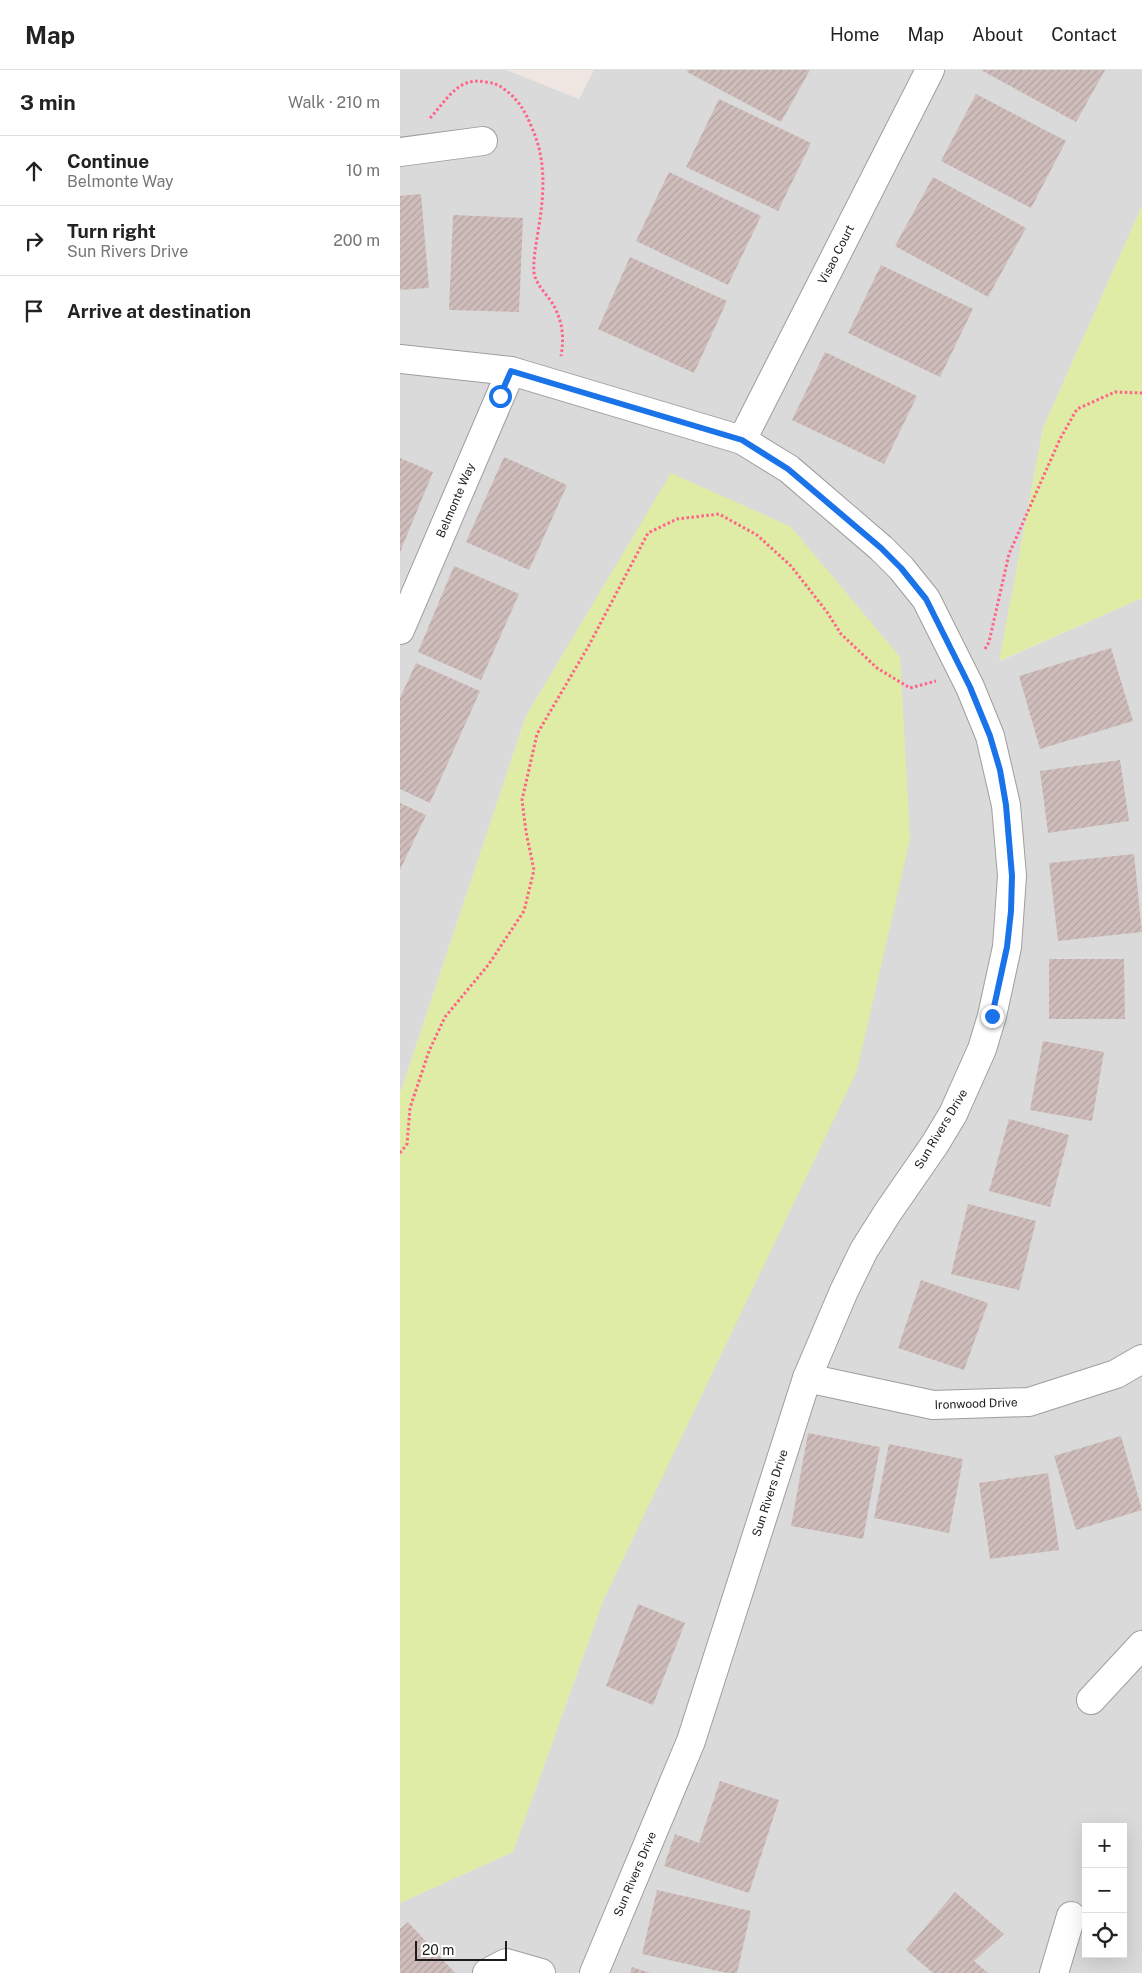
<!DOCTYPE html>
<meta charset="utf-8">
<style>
body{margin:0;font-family:"Public Sans",sans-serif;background:#f2f2f2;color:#222}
.controls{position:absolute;right:15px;bottom:15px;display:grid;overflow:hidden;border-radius:0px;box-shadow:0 5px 20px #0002}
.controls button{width:45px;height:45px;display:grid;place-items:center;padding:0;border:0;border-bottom:1px solid #e0e0e0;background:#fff;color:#222;font:25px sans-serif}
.scale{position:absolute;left:15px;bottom:12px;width:92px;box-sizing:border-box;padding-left:5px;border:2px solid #1d1d1d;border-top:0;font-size:14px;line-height:18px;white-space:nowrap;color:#1d1d1d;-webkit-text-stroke:4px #fff;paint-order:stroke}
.stop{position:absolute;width:15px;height:15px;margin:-11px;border:4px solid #1a73e8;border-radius:50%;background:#fff}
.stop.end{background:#1a73e8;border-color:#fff;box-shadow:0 1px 5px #0008}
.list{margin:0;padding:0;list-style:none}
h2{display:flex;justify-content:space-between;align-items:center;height:65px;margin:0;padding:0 20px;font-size:21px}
h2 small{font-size:16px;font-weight:400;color:#767676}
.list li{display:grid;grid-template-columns:32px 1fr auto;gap:15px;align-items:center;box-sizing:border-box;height:70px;padding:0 20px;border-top:1px solid #e0e0e0}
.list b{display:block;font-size:19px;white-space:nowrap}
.list p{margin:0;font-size:16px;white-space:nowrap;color:#767676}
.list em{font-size:16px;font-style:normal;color:#767676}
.icon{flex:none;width:28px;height:28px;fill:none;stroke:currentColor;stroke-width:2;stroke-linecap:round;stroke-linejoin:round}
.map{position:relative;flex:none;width:742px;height:1903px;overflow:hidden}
header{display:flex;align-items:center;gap:30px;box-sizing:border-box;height:70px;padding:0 25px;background:#fff;border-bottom:1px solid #e0e0e0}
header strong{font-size:24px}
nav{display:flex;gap:28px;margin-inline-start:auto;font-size:18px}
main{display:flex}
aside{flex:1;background:#fff}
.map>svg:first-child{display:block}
.residential{fill:#dbdada;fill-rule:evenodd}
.grass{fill:#dfeca5}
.building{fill:url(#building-hatch)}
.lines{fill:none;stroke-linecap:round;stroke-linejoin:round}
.minor-casing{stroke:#9e9e9e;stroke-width:30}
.path{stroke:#ff6387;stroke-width:3;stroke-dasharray:2.5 2.5;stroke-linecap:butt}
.minor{stroke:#fff;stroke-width:28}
.route{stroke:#1a73e8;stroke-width:6}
.labels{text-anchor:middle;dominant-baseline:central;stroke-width:5;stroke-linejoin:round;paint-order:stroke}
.street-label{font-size:12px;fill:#1d1d1d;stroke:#fff}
</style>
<header>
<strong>Map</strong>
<nav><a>Home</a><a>Map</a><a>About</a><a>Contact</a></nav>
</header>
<main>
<aside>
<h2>3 min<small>Walk · 210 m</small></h2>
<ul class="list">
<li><svg class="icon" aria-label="ahead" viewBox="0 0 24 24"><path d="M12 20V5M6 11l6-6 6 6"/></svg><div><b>Continue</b><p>Belmonte Way</p></div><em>10 m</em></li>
<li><svg class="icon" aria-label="right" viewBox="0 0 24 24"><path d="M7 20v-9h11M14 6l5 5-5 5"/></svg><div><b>Turn right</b><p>Sun Rivers Drive</p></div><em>200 m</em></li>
<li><svg class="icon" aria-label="arrive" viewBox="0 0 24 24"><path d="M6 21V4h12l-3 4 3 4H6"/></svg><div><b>Arrive at destination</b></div></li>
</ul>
</aside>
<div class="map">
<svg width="742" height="1903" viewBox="0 0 742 1903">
<defs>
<pattern id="building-hatch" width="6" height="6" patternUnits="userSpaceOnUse" patternTransform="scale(1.25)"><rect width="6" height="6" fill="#cfbdbb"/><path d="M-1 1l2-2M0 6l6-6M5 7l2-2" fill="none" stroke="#b1a2a0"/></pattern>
</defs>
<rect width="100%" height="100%" fill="#efe6e2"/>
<path class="residential" d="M0,0H107L179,29L194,0H742V136L643,358L600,591L742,528V1903H0V1833L113,1782L203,1531L391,457L271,404L126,646L0,1024ZM686,1757H723V1884H686Z"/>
<g class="grass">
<path d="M742,136V528L599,591L643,358Z"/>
<path d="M271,403L391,457L500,587L510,769L457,1001L203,1531L113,1782L0,1833V1024L126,646Z"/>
</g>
<g class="building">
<path d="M288,0H410L381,52L287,2Z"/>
<path d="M581,0H705L676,52Z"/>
<path d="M576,24L666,71L631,138L541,91Z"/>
<path d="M319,29L411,73L378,141L286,97Z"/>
<path d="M269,102L361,146L328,215L236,171Z"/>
<path d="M533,107L626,158L588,227L495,176Z"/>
<path d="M21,124L29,218L0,220V126Z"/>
<path d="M53,145L123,148L119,242L49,240Z"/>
<path d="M230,187L327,231L294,303L198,259Z"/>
<path d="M481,195L573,239L540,307L448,263Z"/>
<path d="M425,282L517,326L484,394L392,350Z"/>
<path d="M104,387L167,415L129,500L66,472Z"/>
<path d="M0,388L33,402L0,482Z"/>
<path d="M54,496L119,524L81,610L18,582Z"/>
<path d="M711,578L733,651L640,679L619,606Z"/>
<path d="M16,593L80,621L30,733L0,719V628Z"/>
<path d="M720,690L729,751L648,763L640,701Z"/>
<path d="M0,733L26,745L0,800Z"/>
<path d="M734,784L742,862L658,871L649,793Z"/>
<path d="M649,889H724L725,949H649Z"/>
<path d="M643,971L704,982L692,1051L630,1040Z"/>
<path d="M609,1049L669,1065L650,1137L589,1121Z"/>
<path d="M568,1134L636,1151L619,1220L551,1204Z"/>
<path d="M521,1210L588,1233L564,1300L498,1278Z"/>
<path d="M408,1363L480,1377L463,1469L391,1456Z"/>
<path d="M721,1366L742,1440L676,1460L654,1386Z"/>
<path d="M489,1374L563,1389L549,1463L474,1448Z"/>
<path d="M648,1403L659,1480L590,1489L579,1413Z"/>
<path d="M238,1534L285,1553L253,1635L206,1616Z"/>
<path d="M320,1711L379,1730L349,1823L264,1796L275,1764L299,1773Z"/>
<path d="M257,1820L351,1841L337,1903H327L242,1884Z"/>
<path d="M555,1822L604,1864L574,1891L588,1903H533L506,1880Z"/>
<path d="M8,1852L55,1903H0V1859Z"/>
<path d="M232,1897L250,1903H230Z"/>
</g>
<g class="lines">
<g class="minor-casing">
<g id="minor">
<path d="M0,82L83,71"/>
<path d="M0,289L111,301L342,370L389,399L481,478L501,498L526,529L570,617L590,666L606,735L612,806L607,877L592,946L582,979L553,1044L535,1074L488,1142L464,1180L444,1221L407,1308L291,1671L194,1903"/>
<path id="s1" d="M342,370L530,0"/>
<path id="s2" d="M0,560L111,301"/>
<path id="s3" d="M407,1308L533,1335L629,1332L716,1304L742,1289"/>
<path d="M691,1630L742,1575"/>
<path d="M87,1903L106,1893L141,1903"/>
<path d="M654,1903L671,1846"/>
</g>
</g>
<g class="path">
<path d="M30,48C47,30 58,6 86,12C93,13 98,14 104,19C119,30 125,41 132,58C147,91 144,126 138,162C136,176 133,188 134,203C136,216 150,227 155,238C163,254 164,269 161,286"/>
<path d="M585,579L589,572L609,484L660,369L677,339L715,322L742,323"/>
<path d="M0,1083L7,1074L10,1038L29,981L45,947L89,894L124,841L134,800L126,762L122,730L137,664L188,577L248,463L277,449L319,444L357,465L391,496L427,542L441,564L477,598L510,618L536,611"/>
</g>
<use href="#minor" class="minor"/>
</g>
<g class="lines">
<path class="route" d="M100,326L111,301L342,370L388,399L481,478L501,498L526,529L570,617L590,666L600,700L606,735L612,806L611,841L607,877L592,946"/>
</g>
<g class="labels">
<g class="street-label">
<text stroke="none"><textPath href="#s1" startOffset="208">Visao Court</textPath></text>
<text stroke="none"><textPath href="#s2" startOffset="141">Belmonte Way</textPath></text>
<text transform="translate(541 1059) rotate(-59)">Sun Rivers Drive</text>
<text stroke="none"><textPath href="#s3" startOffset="172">Ironwood Drive</textPath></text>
<text transform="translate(370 1423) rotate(-72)">Sun Rivers Drive</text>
<text transform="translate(235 1804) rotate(-67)">Sun Rivers Drive</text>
</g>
</g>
</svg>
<div class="controls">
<button>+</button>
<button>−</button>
<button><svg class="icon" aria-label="locate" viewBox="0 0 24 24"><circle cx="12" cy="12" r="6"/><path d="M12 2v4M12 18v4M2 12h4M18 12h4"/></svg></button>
</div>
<div class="scale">20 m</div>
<div class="stop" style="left:100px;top:326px"></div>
<div class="stop end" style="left:592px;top:946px"></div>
</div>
</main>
